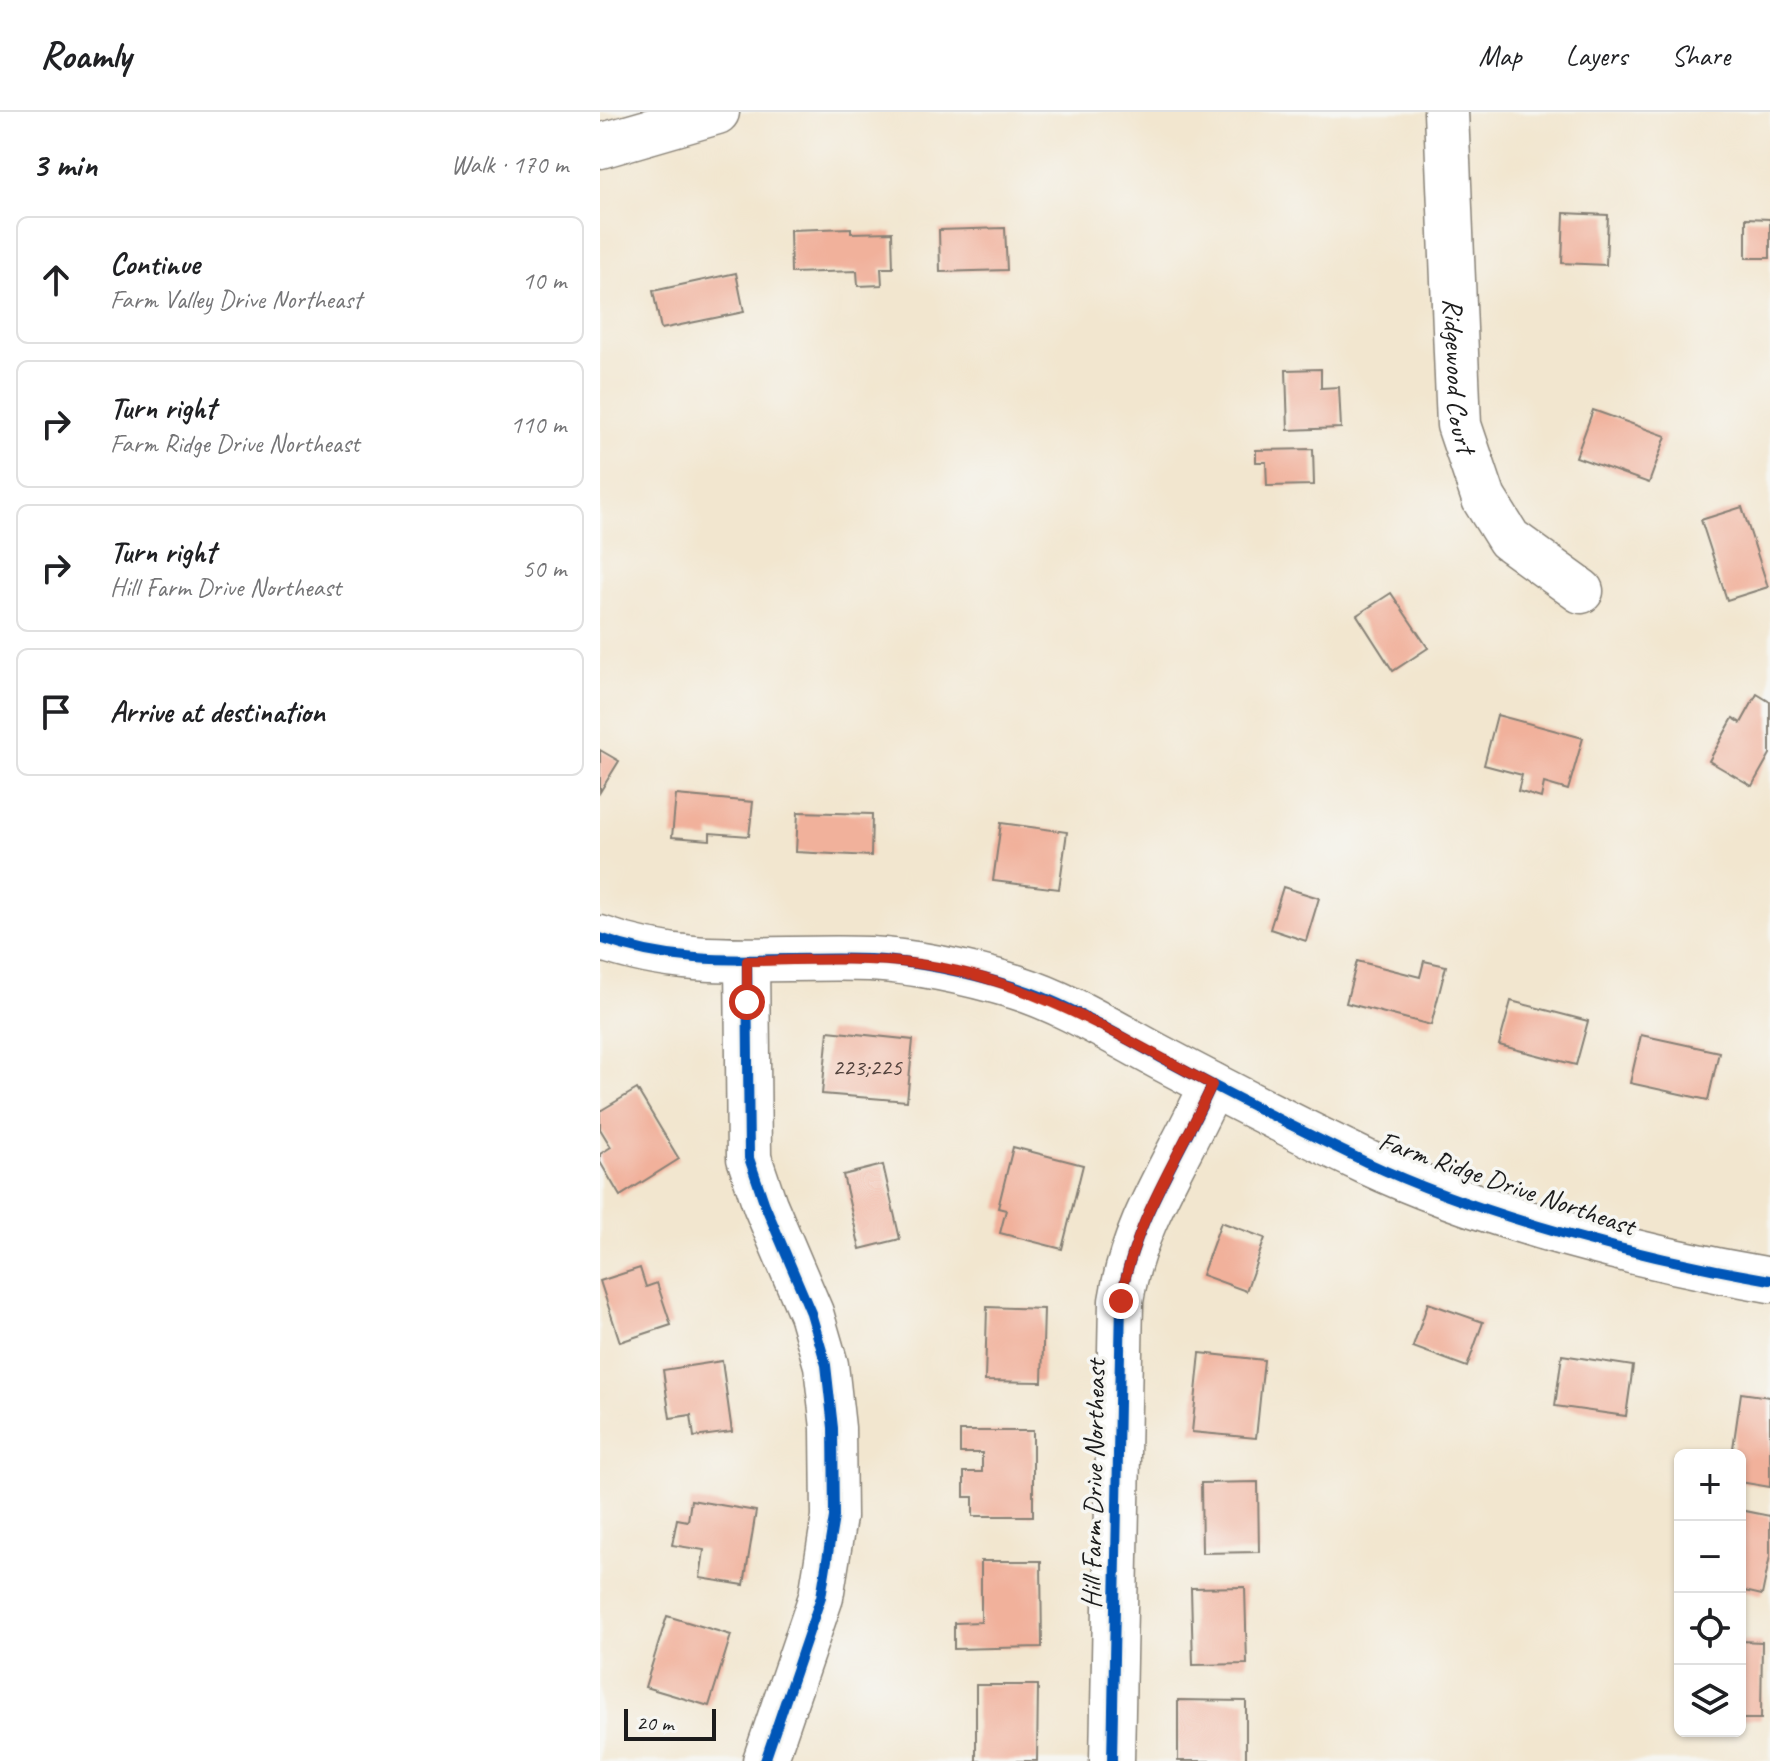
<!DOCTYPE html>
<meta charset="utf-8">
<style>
body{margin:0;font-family:Caveat,sans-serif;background:#f2f2f2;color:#202124}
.controls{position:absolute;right:24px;bottom:24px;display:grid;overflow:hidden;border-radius:12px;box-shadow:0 2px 6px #0004}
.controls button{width:72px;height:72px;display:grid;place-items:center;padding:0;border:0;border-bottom:2px solid #e0e0e0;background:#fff;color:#202124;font:40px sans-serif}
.scale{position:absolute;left:24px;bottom:20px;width:92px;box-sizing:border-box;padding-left:8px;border:4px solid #1c1c1c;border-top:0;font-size:22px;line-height:28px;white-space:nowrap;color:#1c1c1c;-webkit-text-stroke:6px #f6f6f2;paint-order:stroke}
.stop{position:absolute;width:24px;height:24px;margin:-18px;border:6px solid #c8321e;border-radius:50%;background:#fff}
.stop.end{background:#c8321e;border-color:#fff;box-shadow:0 2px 8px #0008}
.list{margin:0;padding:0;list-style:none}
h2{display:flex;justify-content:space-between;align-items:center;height:104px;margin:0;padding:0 32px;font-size:34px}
h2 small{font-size:26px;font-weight:400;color:#757577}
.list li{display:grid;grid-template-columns:52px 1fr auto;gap:24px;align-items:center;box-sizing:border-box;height:128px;margin:0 16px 16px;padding:0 16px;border:2px solid #e0e0e0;border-radius:12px}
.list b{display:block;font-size:30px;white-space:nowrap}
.list p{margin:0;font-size:26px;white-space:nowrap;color:#757577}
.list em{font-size:26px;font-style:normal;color:#757577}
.icon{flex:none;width:44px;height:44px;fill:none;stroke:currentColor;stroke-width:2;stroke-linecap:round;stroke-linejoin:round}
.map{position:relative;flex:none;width:1170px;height:1649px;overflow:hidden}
header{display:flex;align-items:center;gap:48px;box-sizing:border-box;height:112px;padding:0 40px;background:#fff;border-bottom:2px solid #e0e0e0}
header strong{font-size:38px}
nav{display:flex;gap:44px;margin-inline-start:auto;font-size:28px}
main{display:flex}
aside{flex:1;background:#fff}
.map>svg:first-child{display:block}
.building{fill:#f1b19b}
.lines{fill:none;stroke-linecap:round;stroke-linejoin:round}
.minor-casing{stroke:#878176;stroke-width:47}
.minor{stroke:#fff;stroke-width:44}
.cycleway-casing{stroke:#f6f6f2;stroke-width:15}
.cycleway{stroke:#0057b8;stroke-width:10}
.route{stroke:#c8321e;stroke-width:10}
.labels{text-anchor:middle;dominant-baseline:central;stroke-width:7;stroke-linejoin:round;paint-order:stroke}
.number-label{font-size:24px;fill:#51413c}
.street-label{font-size:28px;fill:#1c1c1c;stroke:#f6f6f2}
</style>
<header>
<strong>Roamly</strong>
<nav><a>Map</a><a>Layers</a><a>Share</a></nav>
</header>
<main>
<aside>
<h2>3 min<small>Walk · 170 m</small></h2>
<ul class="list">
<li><svg class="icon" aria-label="ahead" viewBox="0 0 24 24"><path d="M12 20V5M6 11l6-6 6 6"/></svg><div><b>Continue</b><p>Farm Valley Drive Northeast</p></div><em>10 m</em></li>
<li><svg class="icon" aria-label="right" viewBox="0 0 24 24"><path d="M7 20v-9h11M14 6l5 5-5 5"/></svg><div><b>Turn right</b><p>Farm Ridge Drive Northeast</p></div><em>110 m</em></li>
<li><svg class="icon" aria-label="right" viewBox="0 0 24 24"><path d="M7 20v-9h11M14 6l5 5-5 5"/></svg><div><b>Turn right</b><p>Hill Farm Drive Northeast</p></div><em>50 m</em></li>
<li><svg class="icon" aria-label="arrive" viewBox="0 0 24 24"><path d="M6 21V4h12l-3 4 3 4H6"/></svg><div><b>Arrive at destination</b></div></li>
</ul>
</aside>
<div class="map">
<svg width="1170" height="1649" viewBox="0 0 1170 1649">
<rect width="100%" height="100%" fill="#f6f6f2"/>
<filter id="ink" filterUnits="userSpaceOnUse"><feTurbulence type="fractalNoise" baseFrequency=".0125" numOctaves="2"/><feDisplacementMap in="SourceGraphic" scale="16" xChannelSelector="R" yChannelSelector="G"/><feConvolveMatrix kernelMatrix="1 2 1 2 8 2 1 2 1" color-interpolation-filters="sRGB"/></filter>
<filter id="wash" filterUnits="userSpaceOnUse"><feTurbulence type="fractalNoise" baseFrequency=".006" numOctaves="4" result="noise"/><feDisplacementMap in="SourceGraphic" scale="32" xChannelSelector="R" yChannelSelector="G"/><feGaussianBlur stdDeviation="1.8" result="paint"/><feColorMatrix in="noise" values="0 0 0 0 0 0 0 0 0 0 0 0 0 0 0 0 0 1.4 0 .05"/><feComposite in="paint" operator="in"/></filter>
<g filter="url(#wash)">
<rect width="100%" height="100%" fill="#f2e6cf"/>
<g id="blocks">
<g class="building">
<path d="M964,101L1008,103L1006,153L962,151Z"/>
<path d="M1146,106L1170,107V146H1146Z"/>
<path d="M251,116V121L292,120L293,156H281L282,173L258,174L257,159L191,161L190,118Z"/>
<path d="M405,116L407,158L340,160L339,118Z"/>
<path d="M136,161L144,200L61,217L53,179Z"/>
<path d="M721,257V276L739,275L741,316L688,318L686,258Z"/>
<path d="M993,298L1066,324L1049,371L976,345Z"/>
<path d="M713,337L714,373L667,374L666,350H656V338Z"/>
<path d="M1142,395L1168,475L1127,488L1101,408Z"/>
<path d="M791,481L828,536L793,559L757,503Z"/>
<path d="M1157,582L1170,590V642L1152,674L1109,649L1133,606L1141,611Z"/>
<path d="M897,603L983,626L968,678L944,671L941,686L918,679L922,663L884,653Z"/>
<path d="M0,638L19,649L0,680Z"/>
<path d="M76,683L153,690L149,724L110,721V728L72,725Z"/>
<path d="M198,700L272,702L271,744L196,740Z"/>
<path d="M401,711L467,720L459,777L393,769Z"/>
<path d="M683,775L719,786L706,829L670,817Z"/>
<path d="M757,849L820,865L824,849L846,854L831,913L746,891Z"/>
<path d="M911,889L988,909L976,953L899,933Z"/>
<path d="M228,919L313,928L307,989L222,982Z"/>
<path d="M1041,923L1119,940L1108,988L1030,971Z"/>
<path d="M37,977L79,1047L20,1084L0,1050V1042L11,1035L0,1017V999Z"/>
<path d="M413,1035L483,1053L462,1137L400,1121L406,1098L398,1096Z"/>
<path d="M283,1053L300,1127L260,1137L243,1063Z"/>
<path d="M621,1110L665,1126L646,1179L602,1163Z"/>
<path d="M40,1156L46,1175L57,1171L71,1213L20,1230L0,1169Z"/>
<path d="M828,1191L883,1210L867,1255L813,1235Z"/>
<path d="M387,1195L444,1197L442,1270L385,1269Z"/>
<path d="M600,1241L664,1248L656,1326L592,1320Z"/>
<path d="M962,1243L1033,1254L1026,1304L955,1294Z"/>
<path d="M122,1249L132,1320L94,1325L91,1303L70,1306L63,1258Z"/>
<path d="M1141,1281L1170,1285V1375L1140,1370V1343H1132Z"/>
<path d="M360,1319H433V1404H373V1385H364V1360H382V1341H360Z"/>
<path d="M658,1370L659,1440L602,1441L601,1371Z"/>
<path d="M91,1388L156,1399L144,1473L100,1466L104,1438L72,1433L77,1407L88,1409Z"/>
<path d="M1140,1398L1170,1404V1444L1162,1483L1140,1478Z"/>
<path d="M381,1449H441L442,1535L354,1537V1511L381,1510Z"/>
<path d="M645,1475L647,1552L593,1553L591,1476Z"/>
<path d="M67,1504L131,1523L109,1594L45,1575Z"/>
<path d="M1140,1529L1162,1530L1161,1607H1140Z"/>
<path d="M376,1573H438L437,1649H376Z"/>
<path d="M578,1588L646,1589V1649H578Z"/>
</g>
</g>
</g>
<g filter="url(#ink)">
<use href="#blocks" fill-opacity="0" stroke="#878176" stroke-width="2"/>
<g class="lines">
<g class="minor-casing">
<g id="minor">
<path id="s1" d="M846,0L859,313L884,387L909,427L981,479"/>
<path d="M0,34L117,0"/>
<path d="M0,826C94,860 174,843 270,847C319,850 369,861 416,875C467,891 514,921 561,946C629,982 697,1017 766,1050C883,1105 1042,1146 1170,1168"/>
<path d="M147,849L149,1046L165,1093L211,1201L226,1253L233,1316L234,1405L221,1485L165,1649"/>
<path d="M512,1649L521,1189C533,1110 580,1045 612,973"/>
</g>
</g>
<use href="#minor" class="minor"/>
<g class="cycleway-casing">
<g id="cycleway">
<path d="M0,826C94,860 174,843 270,847C319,850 369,861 416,875C467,891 514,921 561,946C629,982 697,1017 766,1050C883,1105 1042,1146 1170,1168"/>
<path d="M147,849L149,1046L165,1093L211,1201L226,1253L233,1316L234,1405L221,1485L165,1649"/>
<path d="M512,1649L521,1189C533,1110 580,1045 612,973"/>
</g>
</g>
<use href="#cycleway" class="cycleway"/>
</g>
</g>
<g class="lines" filter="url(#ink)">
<path class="route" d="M147,890V849C204,848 262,845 319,852C426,866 518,923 612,973C579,1045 533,1110 521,1189"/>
</g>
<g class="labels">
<g class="number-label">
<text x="267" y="955">223;225</text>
</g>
<g class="street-label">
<text stroke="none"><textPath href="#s1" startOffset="264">Ridgewood Court</textPath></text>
<text transform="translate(907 1071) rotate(19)">Farm Ridge Drive Northeast</text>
<text transform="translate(493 1372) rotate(-89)">Hill Farm Drive Northeast</text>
</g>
</g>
</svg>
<div class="controls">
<button>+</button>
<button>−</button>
<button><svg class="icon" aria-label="locate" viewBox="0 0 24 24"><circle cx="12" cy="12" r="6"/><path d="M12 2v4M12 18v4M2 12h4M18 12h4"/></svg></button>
<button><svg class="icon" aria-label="layers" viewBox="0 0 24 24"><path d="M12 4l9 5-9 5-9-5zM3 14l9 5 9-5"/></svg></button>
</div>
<div class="scale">20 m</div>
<div class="stop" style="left:147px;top:890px"></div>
<div class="stop end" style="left:521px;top:1189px"></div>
</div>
</main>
